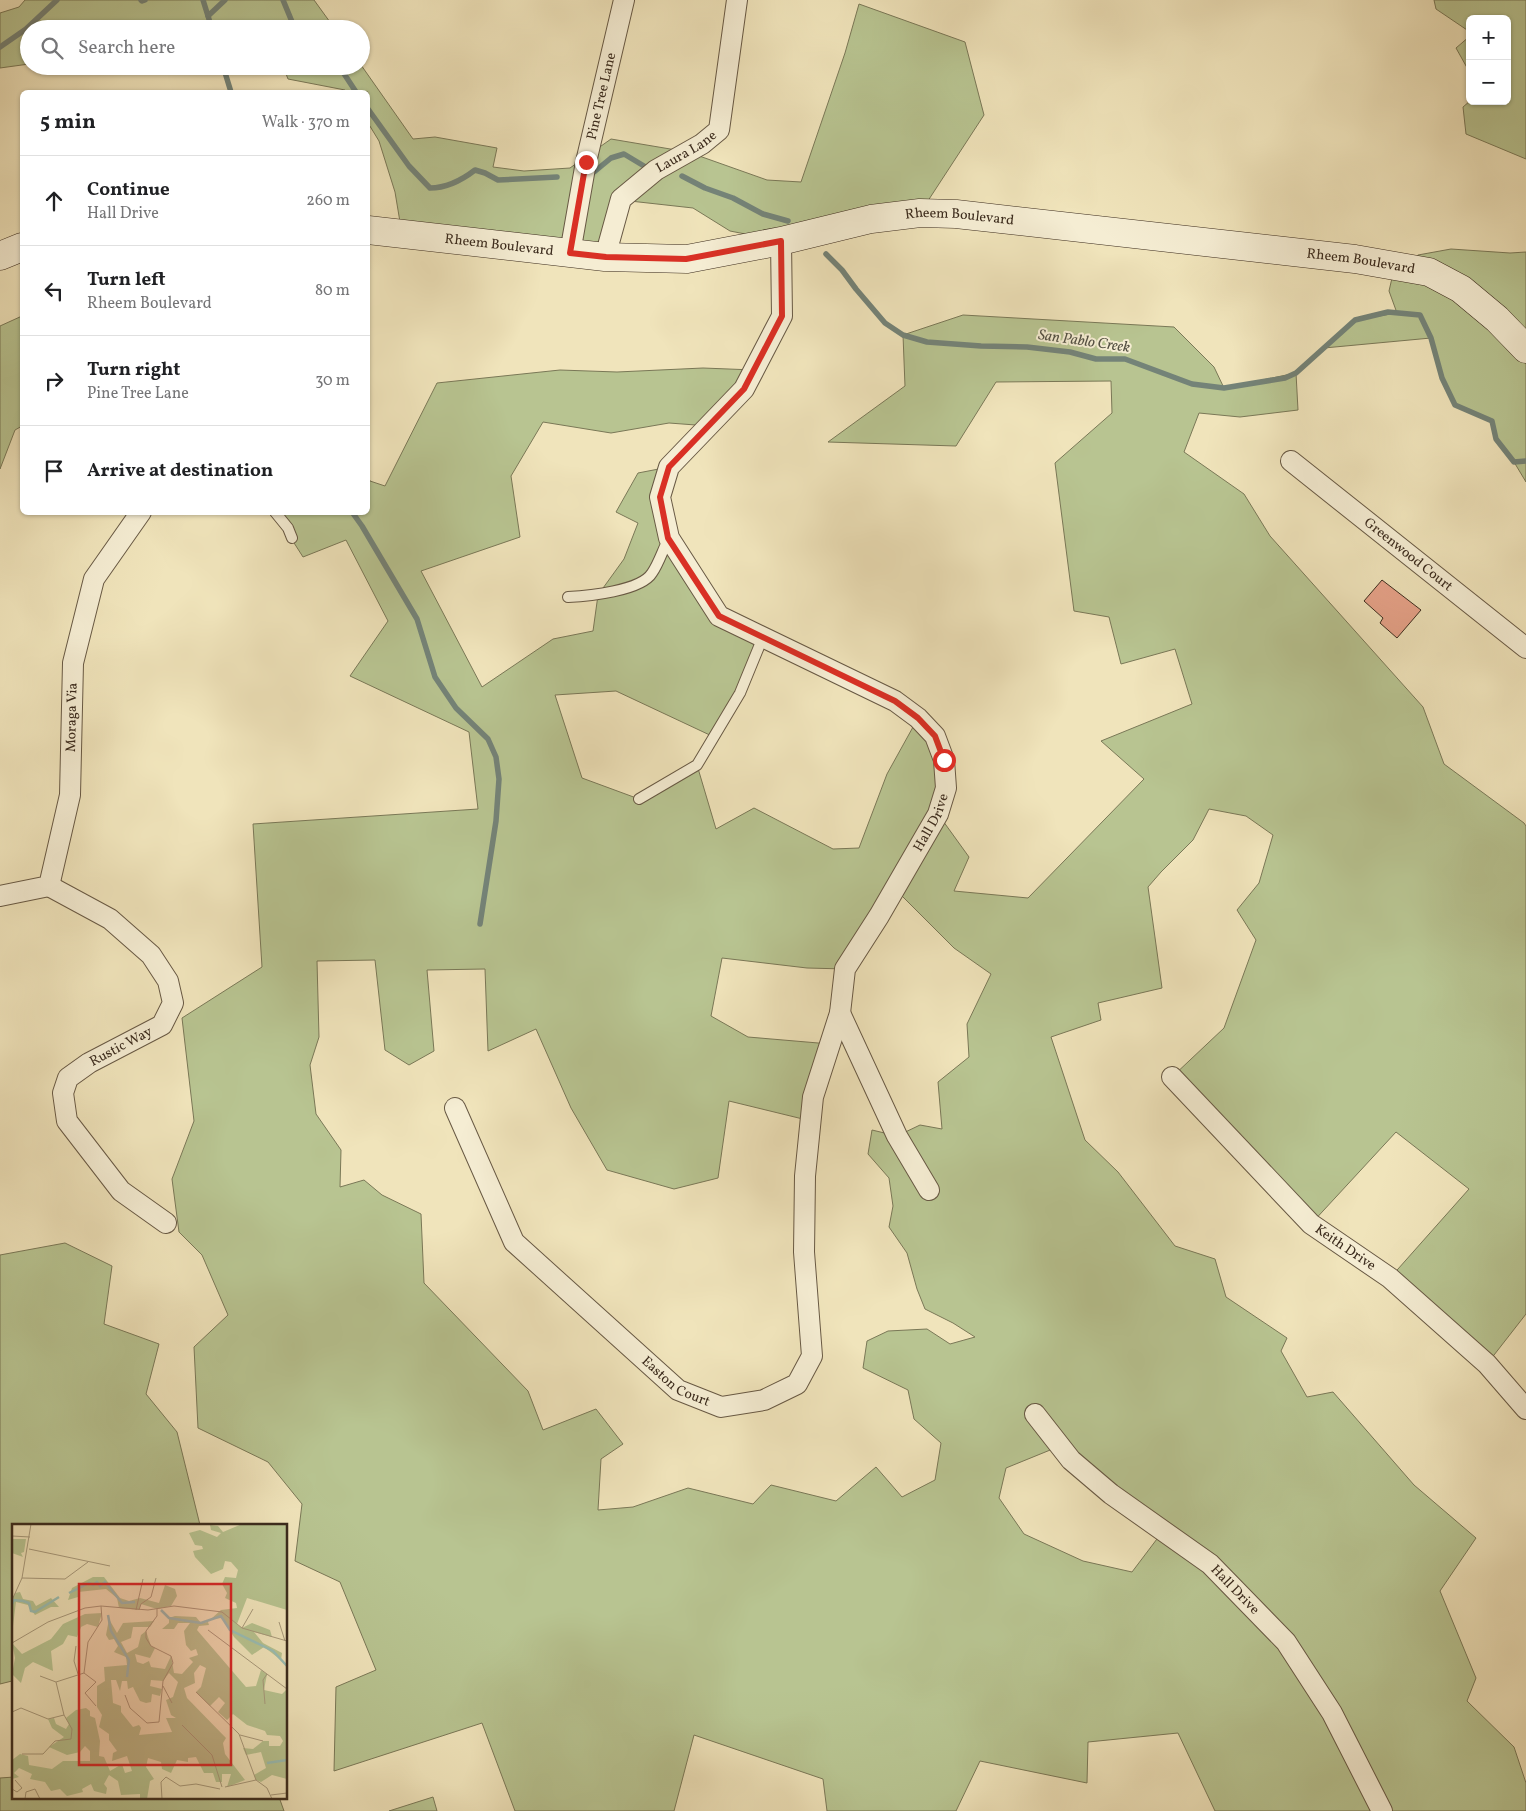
<!DOCTYPE html>
<meta charset="utf-8">
<style>
body{margin:0;font-family:Vollkorn,serif;background:#f6f6f6;color:#202124}
.controls{position:absolute;right:15px;top:15px;display:grid;overflow:hidden;border-radius:8px;box-shadow:0 1px 4px #0004}
.controls button{width:45px;height:45px;display:grid;place-items:center;padding:0;border:0;border-bottom:1px solid #e0e0e0;background:#fff;color:#202124;font:25px sans-serif}
.stop{position:absolute;width:15px;height:15px;margin:-11px;border:4px solid #d93025;border-radius:50%;background:#fff}
.stop.end{background:#d93025;border-color:#fff;box-shadow:0 1px 5px #0008}
.list{margin:0;padding:0;list-style:none}
h2{display:flex;justify-content:space-between;align-items:center;height:65px;margin:0;padding:0 20px;font-size:21px}
h2 small{font-size:16px;font-weight:400;color:#757577}
.list li{display:grid;grid-template-columns:32px 1fr auto;gap:15px;align-items:center;box-sizing:border-box;height:90px;padding:0 20px;border-top:1px solid #e0e0e0}
.list b{display:block;font-size:19px;white-space:nowrap}
.list p{margin:0;font-size:16px;white-space:nowrap;color:#757577}
.list em{font-size:16px;font-style:normal;color:#757577}
.icon{flex:none;width:28px;height:28px;fill:none;stroke:currentColor;stroke-width:2;stroke-linecap:round;stroke-linejoin:round}
.map{position:relative;flex:none;width:1526px;height:1811px;overflow:hidden}
.search{position:absolute;background:#fff;box-shadow:0 1px 4px #0004;left:20px;top:20px;width:350px;height:55px;display:flex;align-items:center;gap:12px;box-sizing:border-box;padding:0 18px;border-radius:28px;color:#757577;font-size:19px}
.panel{position:absolute;background:#fff;box-shadow:0 1px 4px #0004;left:20px;top:90px;width:350px;height:425px;border-radius:8px}
.map>svg:first-child{display:block}
.green{fill:#b8c491;stroke:#7a7857;fill-rule:evenodd}
.lines{fill:none;stroke-linecap:round;stroke-linejoin:round}
.stream{stroke:#748378;stroke-width:5.5}
.building{fill:#e7a289;stroke:#3b2b1d}
.lane-casing{stroke:#685944;stroke-width:12}
.street-casing{stroke:#685944;stroke-width:22}
.secondary-casing{stroke:#3b2b1d;stroke-width:29}
.lane{stroke:#f5edd3;stroke-width:10}
.street{stroke:#f5edd3;stroke-width:20}
.secondary{stroke:#f5edd3;stroke-width:28}
.route{stroke:#d93025;stroke-width:6}
.labels{text-anchor:middle;dominant-baseline:central;stroke-width:4;stroke-linejoin:round;paint-order:stroke}
.street-label{font-size:14px;fill:#3b2b1d;stroke:#f5edd3}
.water-label{font-size:15px;font-style:italic;fill:#535043;stroke:#f5edd3}
.inset-river{fill:none;stroke:#9abeb4;stroke-width:2.5}
.inset-road{fill:none;stroke:#a89a7c;stroke-width:1}
.view{fill:#d62828;fill-opacity:0.15;stroke:#d62828;stroke-width:2.5}
.inset-edge{fill:none;stroke:#3b2b1d;stroke-width:2.5}
</style>
<div class="map">
<svg width="1526" height="1811" viewBox="0 0 1526 1811">
<rect width="100%" height="100%" fill="#f0e4bb"/>
<filter id="stains"><feTurbulence type="fractalNoise" baseFrequency=".004" numOctaves="4"/><feColorMatrix values="0 0 0 0 .2 0 0 0 0 .09 0 0 0 0 .02 0 0 0 .5 -.17"/></filter>
<radialGradient id="worn" r=".72"><stop offset=".6" stop-color="#630" stop-opacity="0"/><stop offset="1" stop-color="#630" stop-opacity=".3"/></radialGradient>
<g class="green">
<path d="M25,0H314L335,29H29V64L0,68V13L19,7Z"/>
<path d="M1434,0H1526V159L1466,134L1463,107L1470,101H1507V19H1470V32L1436,9Z"/>
<path d="M859,4L965,42L984,115L920,213L781,241L730,231L693,208L621,200L605,257L402,234L395,192L379,141L368,123V92H347L345,90L288,79L283,66L361,65L413,139L435,137L497,148L493,167L524,171L570,168L611,139L688,152L767,180L801,182L845,53Z"/>
<path d="M1470,36V73L1456,48Z"/>
<path d="M88,66H210L109,72Z"/>
<path d="M1451,249L1510,253L1526,252V482L1514,462L1496,439L1492,421L1455,405L1442,378L1431,338L1324,348L1341,335L1355,320L1397,313L1389,291L1392,278L1418,255Z"/>
<path d="M963,315L1174,327L1214,367L1224,388L1296,373L1298,410L1240,417L1199,413L1184,452L1244,494L1270,536L1423,707L1444,764L1524,823L1526,826V1314L1487,1364L1390,1278L1469,1189L1396,1132L1311,1224L1172,1077L1224,1028L1256,940L1237,910L1259,883L1273,835L1246,816L1209,809L1193,840L1161,872L1148,887L1162,988L1098,1003L1101,1020L1051,1037L1085,1140L1118,1172L1175,1246L1215,1259L1226,1297L1287,1338L1281,1351L1307,1397L1333,1392L1414,1485L1476,1538L1440,1591L1476,1678L1467,1701L1514,1747L1526,1783V1811H1215L1178,1733L1088,1742L1087,1783L980,1761L956,1811H827L823,1779L694,1735L674,1811H515L482,1723L334,1771L336,1687L376,1670L340,1582L295,1561L302,1504L268,1462L198,1428L194,1347L228,1315L202,1255L179,1232L172,1179L194,1121L182,1018L262,967L253,824L478,809L469,732L350,676L388,621L346,540L303,557L275,513L368,512V476L370,481L385,486L437,383L560,370L617,372L703,368L754,370L709,426L669,423L611,433L543,422L511,476L520,537L421,571L482,687L553,639L593,631L598,595L624,559L638,523L616,512L638,473L669,467V538L719,616L763,637L714,737L616,691L555,695L582,778L639,799L697,765L716,829L754,808L833,849L859,848L887,774L918,718L935,736L938,814L969,857L954,891L1028,898L1144,779L1101,741L1192,704L1175,649L1121,664L1109,617L1074,611L1055,463L1112,413L1111,381L996,382L956,446L828,442L905,386L903,335ZM895,889L954,948L991,974L967,1024L969,1057L938,1082L942,1129L920,1125L897,1136L872,1130L868,1154L889,1178L893,1206L889,1227L907,1253L917,1289L925,1309L953,1323L975,1337L950,1344L927,1329L888,1331L867,1341L863,1368L908,1390L914,1419L941,1443L935,1480L902,1497L876,1467L836,1501L771,1485L753,1504L688,1488L633,1507L598,1510L601,1459L623,1444L596,1409L543,1430L528,1391L424,1283L421,1214L382,1195L364,1180L340,1187L341,1150L316,1114L310,1065L319,1037L317,961L375,960L385,1050L409,1065L434,1051L427,970L485,969L488,1051L536,1029L571,1108L607,1170L674,1189L718,1178L729,1101L811,1121L830,1044L748,1037L711,1016L722,958L807,968L845,969ZM1060,1446L1163,1531L1132,1572L1083,1561L1024,1534L999,1498L1006,1468Z"/>
<path d="M22,316V426L15,430L0,469V326Z"/>
<path d="M65,1243L112,1266L104,1324L159,1344L146,1394L177,1432L200,1525H14V1674L12,1681L0,1684V1255Z"/>
<path d="M14,1777V1797H279L284,1811H0V1778Z"/>
<path d="M433,1797L437,1811H389Z"/>
</g>
<g class="lines">
<g class="stream">
<path d="M141,0L142,1L145,0"/>
<path d="M203,0L208,16L225,0"/>
<path d="M283,0L295,29"/>
<path d="M208,16L212,29"/>
<path d="M0,47L26,29L57,0"/>
<path d="M223,66L231,92"/>
<path d="M339,66L356,92"/>
<path d="M368,109L409,166L430,188C447,188 462,180 475,170L485,173L498,180L557,177"/>
<path d="M594,172L611,158L624,154L644,166"/>
<path d="M682,176L705,188L733,198L763,214L788,221"/>
<path d="M826,254L842,270L856,289L885,323L903,335L927,342L981,346L1027,347L1070,352L1096,359H1125L1192,384L1224,388L1285,378L1296,373L1355,320L1388,312L1420,315L1431,338L1442,378L1455,405L1492,421L1496,439L1514,462L1526,461"/>
<path d="M352,512L362,526L417,619L435,677L456,708L488,739L496,757L499,779L496,821L480,924"/>
</g>
</g>
<path class="building" d="M1382,580L1421,610L1397,638L1380,623L1383,618L1364,601Z"/>
<g class="lines">
<g class="lane-casing">
<g id="lane">
<path d="M275,512L288,528L292,538"/>
<path d="M568,597C588,596 641,591 652,573C659,563 663,549 669,538"/>
<path d="M639,799L697,765L740,693L763,637"/>
</g>
</g>
<g class="street-casing">
<g id="street">
<path id="s1" d="M570,253L586,162L624,0"/>
<path id="s2" d="M605,257L621,199L656,170L702,144L719,130L737,0"/>
<path id="s3" d="M1291,461L1526,648"/>
<path d="M49,886L110,919L151,955L168,981L173,1003L162,1025L89,1063L68,1078L63,1093L67,1121L121,1191L166,1223"/>
<path id="s4" d="M0,896L49,886L70,795L73,663L94,579L141,512"/>
<path d="M840,1013L897,1136L929,1190"/>
<path id="s5" d="M1172,1077L1311,1224L1390,1278L1487,1364L1526,1409"/>
<path id="s6" d="M455,1108L514,1242L678,1390L721,1407L764,1400L797,1384L812,1356L804,1252L805,1176L813,1097L840,1013L845,969L879,916L938,814L946,788L944,760L935,736L918,718L895,701L719,616L669,538L660,497L669,467L744,389L782,316L781,241"/>
<path id="s7" d="M1035,1414L1071,1460L1111,1494L1210,1564L1286,1642L1332,1713L1382,1811"/>
</g>
</g>
<g class="secondary-casing">
<g id="secondary">
<path id="s8" d="M368,230L605,257L687,259L781,241L871,219L920,213L956,214L1355,259L1429,272L1461,289L1497,319L1526,349"/>
<path d="M0,256L22,247"/>
</g>
</g>
<use href="#lane" class="lane"/>
<use href="#street" class="street"/>
<use href="#secondary" class="secondary"/>
</g>
<g class="lines">
<path class="route" d="M586,162L570,253L606,257L686,259L781,241L782,316L744,389L669,467L660,497L668,538L719,616L895,701L918,718L935,736L944,760"/>
</g>
<g class="labels">
<g class="street-label">
<text stroke="none"><textPath href="#s1" startOffset="160">Pine Tree Lane</textPath></text>
<text stroke="none"><textPath href="#s2" startOffset="141">Laura Lane</textPath></text>
<text stroke="none"><textPath href="#s8" startOffset="598">Rheem Boulevard</textPath></text>
<text stroke="none"><textPath href="#s8" startOffset="132">Rheem Boulevard</textPath></text>
<text stroke="none"><textPath href="#s8" startOffset="1002">Rheem Boulevard</textPath></text>
<text stroke="none"><textPath href="#s3" startOffset="150">Greenwood Court</textPath></text>
<text stroke="none"><textPath href="#s4" startOffset="221">Moraga Via</textPath></text>
<text stroke="none"><textPath href="#s6" startOffset="1088">Hall Drive</textPath></text>
<text transform="translate(121 1047) rotate(-28)">Rustic Way</text>
<text stroke="none"><textPath href="#s5" startOffset="244">Keith Drive</textPath></text>
<text stroke="none"><textPath href="#s6" startOffset="361">Easton Court</textPath></text>
<text stroke="none"><textPath href="#s7" startOffset="268">Hall Drive</textPath></text>
</g>
<g class="water-label">
<text transform="translate(1084 342) rotate(8)">San Pablo Creek</text>
</g>
</g>
<g transform="translate(12 1524)">
<rect width="275" height="275" fill="#f0e4bb"/>
<path d="M230,0H275V86L235,74L225,100L230,104L240,99L258,106L260,113L242,108L251,119L270,129L269,136L252,123L240,131L222,113L210,94L199,95L209,86L225,84L224,79L213,74L215,69L210,60L213,53L224,54L226,46L219,38L213,37L211,45L199,50L183,33L181,27L191,25L190,22L183,21L177,9L188,6L205,13L209,9L199,6L198,1L206,2L211,8ZM0,15H14L12,28L9,29L11,33L0,29ZM81,53H92L108,74L117,77L128,74L147,79L153,61L163,65L165,72L159,82L145,85L129,80L127,86L107,84L105,74L94,65L66,68V73L56,76L60,64ZM8,68L11,75L21,77L24,82L39,74L47,83H39L23,91L16,81L4,78L0,110V76L3,69ZM90,89L86,103L75,100L69,103L65,113L56,111L51,120L39,127L41,147L21,138L13,144L9,159L0,150L3,134L0,119L10,130L39,115L51,100L73,90ZM163,92L184,93L189,99L196,98L197,101L187,102L185,106L234,163L244,162L249,146L255,150L252,166L270,170L275,165V255L260,251L249,258L244,256L242,251L254,244L249,228L234,231L231,224L241,225L251,217H257V222H268L271,217L268,212L255,211L253,207L235,201L221,190L215,196L206,188L213,179L207,173L198,182L184,168L189,163L194,144L188,141L182,149L183,159L172,164L175,174L214,214L211,219L213,230L233,256L215,263L219,250H210V258H204L201,249H192L184,233L176,234V238L165,236L159,249L150,245L149,238L136,234L134,243L142,255L138,257L135,275H128V270L109,271L106,257L97,251L92,260L95,264L94,270L82,267L79,260L70,265L71,268L55,272L48,265L39,267L33,258L18,255L20,250L7,244L2,249L7,253L0,255V236L8,230L16,232L17,241L40,245L51,237H78V227L73,222L68,228L55,231L37,223L52,213L40,204L36,195L42,194L44,200L54,205L57,200L54,194L64,186L74,184L78,187V192L83,194L88,217L87,232L92,233L98,247L110,240L113,249L120,247L115,232L100,237L101,229L105,227L97,216V210L87,203L90,191L85,183V162L93,157L92,143L115,141L114,133L102,128L106,122L102,115L97,116L94,111L97,95L105,109L111,99L142,97L138,103H121L119,114L109,118L115,129L126,123L129,111L134,107L139,122L143,124L138,134L123,130L125,138L131,140L137,137L139,143L153,145L159,132L162,149L170,150L181,138L177,134L186,131L184,125L179,127L174,121L172,107L178,99H166L162,105H150L157,99V94ZM157,149L166,158L161,173L154,176L159,191L164,194H154L160,208L127,211L129,204L127,201L121,203L109,188V182L101,179L99,156H104L108,167L110,157H115L116,165L121,163L128,177L134,179L139,178L140,170L148,172L150,165L138,162L139,156L151,157Z" fill="#b8c491" fill-rule="evenodd"/>
<path class="inset-river" d="M57,69L77,59L81,61L85,58L88,62L93,58L110,79L123,78M0,80L2,76L11,77L17,79L19,87L23,88L47,73M149,86L157,94L189,99L209,92L218,106L261,127L275,142M96,91L99,107L117,136L115,153M255,239L275,236"/>
<path class="inset-road" d="M0,12L18,13M17,25L98,42M10,54L53,55L76,38M0,76L10,54L19,0M124,86L131,55M127,86L129,80L139,73L144,54M267,98L273,117M230,104L241,85M196,106L275,165M0,119L36,98L73,84L89,82L136,86L162,82L210,88L230,104L275,117M64,122L62,137L66,150M72,149L84,158L73,169L84,182M28,152L44,158M44,158L72,149L76,118L90,96L89,82M151,162L160,179M184,168L227,210L244,256M113,171L118,184L135,199L147,198L151,157L161,139L159,132L139,122L134,114V107L145,92V85M253,180L251,156L255,150M0,188L9,184L36,195L52,191M170,201L200,231L210,263M228,211L251,217M10,230H31L43,217L59,215L60,205L52,191L44,158M213,263L244,256L255,264L260,275M0,265L5,268L10,264L3,256M259,271L275,269M13,275L14,268L23,265L28,275M150,275L149,258L154,253L168,262L184,260L208,265"/>
<path class="view" d="M67,60H219V241H67Z"/>
<rect width="275" height="275" class="inset-edge"/>
</g>
<rect width="100%" height="100%" filter="url(#stains)"/>
<rect width="100%" height="100%" fill="url(#worn)"/>
</svg>
<div class="controls">
<button>+</button>
<button>−</button>
</div>
<div class="stop" style="left:944px;top:760px"></div>
<div class="stop end" style="left:586px;top:162px"></div>
<div class="search"><svg class="icon" aria-label="search" viewBox="0 0 24 24"><circle cx="10" cy="10" r="6"/><path d="M15 15l6 6"/></svg>Search here</div>
<section class="panel">
<h2>5 min<small>Walk · 370 m</small></h2>
<ul class="list">
<li><svg class="icon" aria-label="ahead" viewBox="0 0 24 24"><path d="M12 20V5M6 11l6-6 6 6"/></svg><div><b>Continue</b><p>Hall Drive</p></div><em>260 m</em></li>
<li><svg class="icon" aria-label="left" viewBox="0 0 24 24"><path d="M17 20v-9H6M10 6l-5 5 5 5"/></svg><div><b>Turn left</b><p>Rheem Boulevard</p></div><em>80 m</em></li>
<li><svg class="icon" aria-label="right" viewBox="0 0 24 24"><path d="M7 20v-9h11M14 6l5 5-5 5"/></svg><div><b>Turn right</b><p>Pine Tree Lane</p></div><em>30 m</em></li>
<li><svg class="icon" aria-label="arrive" viewBox="0 0 24 24"><path d="M6 21V4h12l-3 4 3 4H6"/></svg><div><b>Arrive at destination</b></div></li>
</ul>
</section>
</div>
